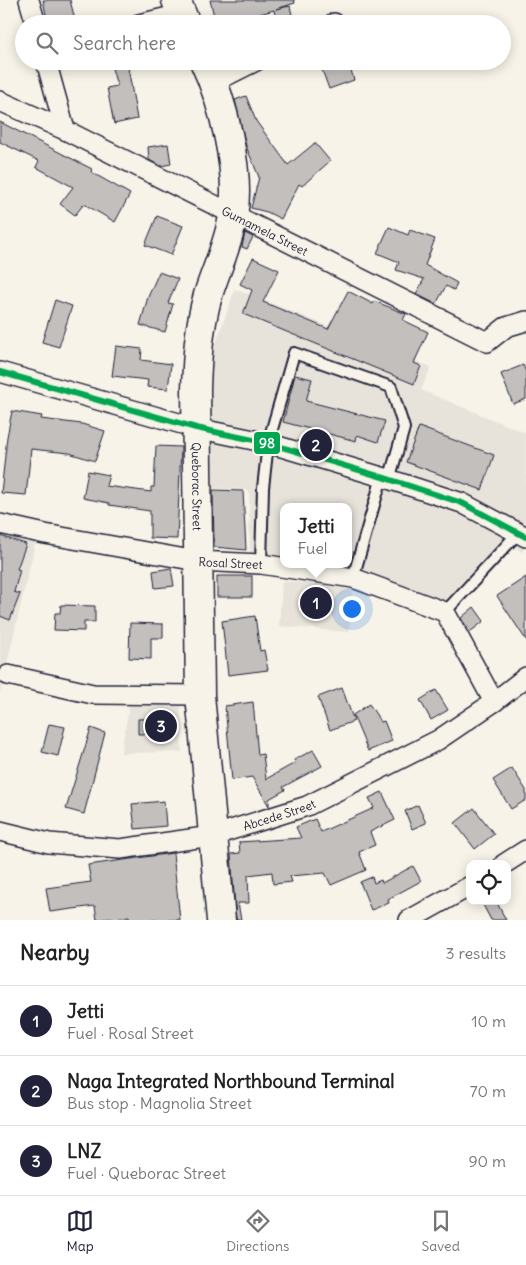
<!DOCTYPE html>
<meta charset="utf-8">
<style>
body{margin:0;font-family:Delius,sans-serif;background:#f6f6f6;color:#222}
.controls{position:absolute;right:15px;bottom:15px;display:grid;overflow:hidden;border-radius:10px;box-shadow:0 2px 12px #0003}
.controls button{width:45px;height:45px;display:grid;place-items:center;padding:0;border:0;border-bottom:1px solid #e0e0e0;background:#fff;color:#222;font:25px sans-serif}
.you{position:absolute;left:351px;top:608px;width:18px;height:18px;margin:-12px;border:4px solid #fff;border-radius:50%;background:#1a73e8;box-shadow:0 0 0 8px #1a73e833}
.badge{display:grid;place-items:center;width:32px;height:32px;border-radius:50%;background:#22223b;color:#fff;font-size:16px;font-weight:700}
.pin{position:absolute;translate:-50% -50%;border:2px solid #fff;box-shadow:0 1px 5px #0006}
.popup{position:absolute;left:280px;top:503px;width:72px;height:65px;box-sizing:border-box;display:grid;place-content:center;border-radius:10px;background:#fff;filter:drop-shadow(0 1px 4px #0005);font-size:16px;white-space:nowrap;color:#767676}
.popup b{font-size:19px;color:#222}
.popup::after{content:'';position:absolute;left:50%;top:100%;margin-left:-10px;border:10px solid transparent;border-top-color:#fff}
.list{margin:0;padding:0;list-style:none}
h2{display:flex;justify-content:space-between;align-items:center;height:65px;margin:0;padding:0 20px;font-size:21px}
h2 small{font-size:16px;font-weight:400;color:#767676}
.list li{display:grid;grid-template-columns:32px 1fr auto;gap:15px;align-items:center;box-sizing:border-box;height:70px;padding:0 20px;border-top:1px solid #e0e0e0}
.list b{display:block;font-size:19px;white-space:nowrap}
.list p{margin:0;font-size:16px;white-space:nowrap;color:#767676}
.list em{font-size:16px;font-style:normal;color:#767676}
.icon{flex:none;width:28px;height:28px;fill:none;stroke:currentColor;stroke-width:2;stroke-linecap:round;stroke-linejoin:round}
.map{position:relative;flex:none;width:526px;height:920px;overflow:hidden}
.search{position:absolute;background:#fff;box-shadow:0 2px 12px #0003;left:15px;right:15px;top:15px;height:55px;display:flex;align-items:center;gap:12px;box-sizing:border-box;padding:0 18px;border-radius:28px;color:#767676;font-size:19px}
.sheet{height:275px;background:#fff}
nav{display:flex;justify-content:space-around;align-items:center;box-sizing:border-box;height:70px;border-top:1px solid #e0e0e0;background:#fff;font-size:14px;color:#767676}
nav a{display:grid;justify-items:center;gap:2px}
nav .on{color:#22223b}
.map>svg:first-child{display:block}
.built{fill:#e7e3db;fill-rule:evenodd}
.building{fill:#c2bfbd;stroke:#22223b}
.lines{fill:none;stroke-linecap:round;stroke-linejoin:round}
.lane-casing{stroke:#22223b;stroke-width:14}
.street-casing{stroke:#22223b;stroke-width:22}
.secondary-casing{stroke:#22223b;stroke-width:31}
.lane{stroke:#f7f3e8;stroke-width:10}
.street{stroke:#f7f3e8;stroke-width:19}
.secondary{stroke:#f7f3e8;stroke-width:28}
.bus-1-casing{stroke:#f7f3e8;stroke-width:10}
.bus-1{stroke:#00a651;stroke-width:6}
.labels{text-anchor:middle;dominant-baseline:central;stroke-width:5;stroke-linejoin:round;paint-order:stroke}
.street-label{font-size:12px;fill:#22223b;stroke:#f7f3e8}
.line-badge{stroke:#f7f3e8;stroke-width:2}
.badge-label{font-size:14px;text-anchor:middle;font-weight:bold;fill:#fff}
</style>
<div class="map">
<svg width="526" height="920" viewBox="0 0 526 920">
<rect width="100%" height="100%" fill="#f7f3e8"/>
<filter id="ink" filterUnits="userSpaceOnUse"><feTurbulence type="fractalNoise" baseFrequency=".02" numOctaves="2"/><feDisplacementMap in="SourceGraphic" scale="10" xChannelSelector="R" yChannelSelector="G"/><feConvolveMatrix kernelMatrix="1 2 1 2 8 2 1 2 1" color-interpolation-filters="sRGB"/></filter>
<g filter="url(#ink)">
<g class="built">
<path d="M235,289L431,367L421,390L526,433V545L522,552L502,539L438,616L354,585L250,573L249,490L211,488V357ZM284,507H348V564H284Z"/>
<path d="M0,531L36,539L0,694Z"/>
<path d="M282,581L353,587L349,632L279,626Z"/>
<path d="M129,706H181L182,752L121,753Z"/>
</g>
<g class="building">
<path d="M43,0H70L76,24H48Z"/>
<path d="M210,0H294L295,3L276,9L290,6L294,24H277L274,10L249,17L251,24H216Z"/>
<path d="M110,61H127L137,119L114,124L107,88L117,86Z"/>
<path d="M328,61H348L354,80L329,89L320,64Z"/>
<path d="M246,96L256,121L288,165L315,143L330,161L302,186L299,184L281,219L267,212L251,208L259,177L246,146L235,100Z"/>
<path d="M0,122L92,169L91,172L130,194L115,222L84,204L75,215L60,204L73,187L36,167L39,161L0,142Z"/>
<path d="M168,144L171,164L161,166L149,160L148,147Z"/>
<path d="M157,216L183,226L171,255L145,245Z"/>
<path d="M389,227L408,235L410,230L435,239L425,265L457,283L454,290L446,286L436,304L416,294L424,279L396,270L399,262L377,253Z"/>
<path d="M245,233L253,237L247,249L242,247Z"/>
<path d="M253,258L279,270L263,302L328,329L348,291L373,304L374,301L406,314L403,320L428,332L414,363L421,366L414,384L243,314L252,290L240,284Z"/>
<path d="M159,272L178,279L168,303L173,304L165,332L140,325L148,297Z"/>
<path d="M55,300L72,306L59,347L42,342Z"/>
<path d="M116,346L142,349L141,360L171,364L168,389L147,387L148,380L112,376Z"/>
<path d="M523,365L526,372V399L513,404L501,374Z"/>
<path d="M295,375L312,379L306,401L385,421L378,442L357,435L356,441L283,422Z"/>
<path d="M12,411L42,416L41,419L82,424L105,431L95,461L69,453L31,449L26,495L1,493L7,437Z"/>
<path d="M419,427L494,455L482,490L406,462Z"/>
<path d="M156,446L181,447L177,539L150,538V511L109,505V503L83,498L88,471L109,475L106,486L151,492V487H154Z"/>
<path d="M213,490L243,491L246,550L214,547Z"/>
<path d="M0,536L26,544L17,569L20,570L14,592L20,594L10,620L0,616Z"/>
<path d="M171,568L174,586L155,588L153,571Z"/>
<rect x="217" y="576" width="35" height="21"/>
<path d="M526,577V640L497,596Z"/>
<path d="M309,594L325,596L324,613L308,612Z"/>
<path d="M61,605L95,606V622H84V631L54,630L55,613H60Z"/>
<path d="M474,607L484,621L470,632L461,618Z"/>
<path d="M255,616L260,651L264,650L268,670L228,675L222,621Z"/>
<path d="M130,623L163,624V638H151V659L129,658Z"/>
<path d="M342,688L354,721L330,730L318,697Z"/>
<path d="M436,690L448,710L431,720L420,700Z"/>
<path d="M253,702L258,755L263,754L266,779L295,763L294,760L313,750L322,766L283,787L285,790L269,799V806L252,777L232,780L225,706Z"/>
<path d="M369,704L381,722L384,721L392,741L368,751L353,715Z"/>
<path d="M173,718L174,733L138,734V719Z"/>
<path d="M49,724L65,727L58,756L42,752Z"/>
<path d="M91,728L105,733L84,814L66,809Z"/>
<path d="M512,768L526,790V800L511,809L493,780Z"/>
<path d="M382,792L395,820L370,832L375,845L359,852L366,870L331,885L325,873L290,876L292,882L273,884L272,872L248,875L249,903H238L241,920H236L231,854L240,853L239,842L301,838L296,827L315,819L321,832L374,808L369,798Z"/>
<path d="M164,801L166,826L135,829L132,804Z"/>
<path d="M418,805L426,823L412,829L405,811Z"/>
<path d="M474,808L494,834L475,849L455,823Z"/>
<path d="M173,853L180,920H129V916L97,920L95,906L50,912L46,888L91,882L88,865Z"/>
<path d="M413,866L421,881L388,899L389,903L371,910L360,882L372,877L374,883L381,880L382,883Z"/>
<path d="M481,901H496L506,920H491Z"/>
</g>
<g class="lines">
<g class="lane-casing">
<g id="lane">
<path d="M261,564L263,488L268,443L294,353L391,387L404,428L389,480"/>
<path d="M353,578L382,477"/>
<path d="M445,612L519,532"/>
</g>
</g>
<g class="street-casing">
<g id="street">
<path d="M29,0L36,24"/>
<path d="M139,24L181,14"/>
<path d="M333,24L334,23"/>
<path d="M46,61L65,130"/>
<path d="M214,82L256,61"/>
<path id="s1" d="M0,101L65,130L487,342L506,327L526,321"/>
<path d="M0,372L196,428L268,443L382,477L462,503L526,537"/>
<path id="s2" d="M0,524L45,534L197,561L261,564L353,578L445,612L494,702"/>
<path d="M8,675L93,694L200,695"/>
<path id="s3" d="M0,831L49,843L120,849L212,836L307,806L438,740L494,702L526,677"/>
<path d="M504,864L526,850"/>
<path d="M409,920L470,886"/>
</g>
</g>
<g class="secondary-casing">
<g id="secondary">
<path d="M176,0L186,24"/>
<path id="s4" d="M204,61C223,101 241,172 233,216C229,243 216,269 208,295C199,327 197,357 196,389L200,695L221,920"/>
</g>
</g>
<use href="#lane" class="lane"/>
<use href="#street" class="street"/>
<use href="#secondary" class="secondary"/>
<g class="bus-1-casing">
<path id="bus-1" d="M0,372L196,428L268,443L382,477L462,503L526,537"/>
</g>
<use href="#bus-1" class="bus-1"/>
</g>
</g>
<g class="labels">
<g class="street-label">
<text stroke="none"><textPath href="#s1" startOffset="295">Gumamela Street</textPath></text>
<text stroke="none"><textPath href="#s4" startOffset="435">Queborac Street</textPath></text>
<text stroke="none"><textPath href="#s2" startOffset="234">Rosal Street</textPath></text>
<text stroke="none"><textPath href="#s3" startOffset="285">Abcede Street</textPath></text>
</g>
</g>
<rect class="line-badge" x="253" y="431" width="28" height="24" rx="5" fill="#00a651"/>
<g class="badge-label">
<text x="267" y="448">98</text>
</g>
</svg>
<div class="controls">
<button><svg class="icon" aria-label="locate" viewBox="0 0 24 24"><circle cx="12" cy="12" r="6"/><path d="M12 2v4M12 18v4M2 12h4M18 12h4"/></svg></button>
</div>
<div class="you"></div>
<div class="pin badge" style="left:316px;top:603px">1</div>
<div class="popup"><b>Jetti</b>Fuel</div>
<div class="pin badge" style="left:316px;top:445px">2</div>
<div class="pin badge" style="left:161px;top:726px">3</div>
<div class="search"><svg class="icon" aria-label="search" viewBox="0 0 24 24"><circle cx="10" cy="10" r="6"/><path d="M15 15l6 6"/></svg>Search here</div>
</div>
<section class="sheet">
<h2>Nearby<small>3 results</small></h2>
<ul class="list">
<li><span class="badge">1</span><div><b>Jetti</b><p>Fuel · Rosal Street</p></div><em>10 m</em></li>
<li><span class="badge">2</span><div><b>Naga Integrated Northbound Terminal</b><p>Bus stop · Magnolia Street</p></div><em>70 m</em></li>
<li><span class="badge">3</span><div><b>LNZ</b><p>Fuel · Queborac Street</p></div><em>90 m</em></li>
</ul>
</section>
<nav>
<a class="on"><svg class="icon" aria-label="map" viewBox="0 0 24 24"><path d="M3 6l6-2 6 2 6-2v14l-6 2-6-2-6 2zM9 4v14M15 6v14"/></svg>Map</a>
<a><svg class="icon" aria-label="directions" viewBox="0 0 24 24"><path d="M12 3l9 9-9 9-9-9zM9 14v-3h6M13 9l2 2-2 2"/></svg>Directions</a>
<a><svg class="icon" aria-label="saved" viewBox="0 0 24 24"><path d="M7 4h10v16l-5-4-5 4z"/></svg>Saved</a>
</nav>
